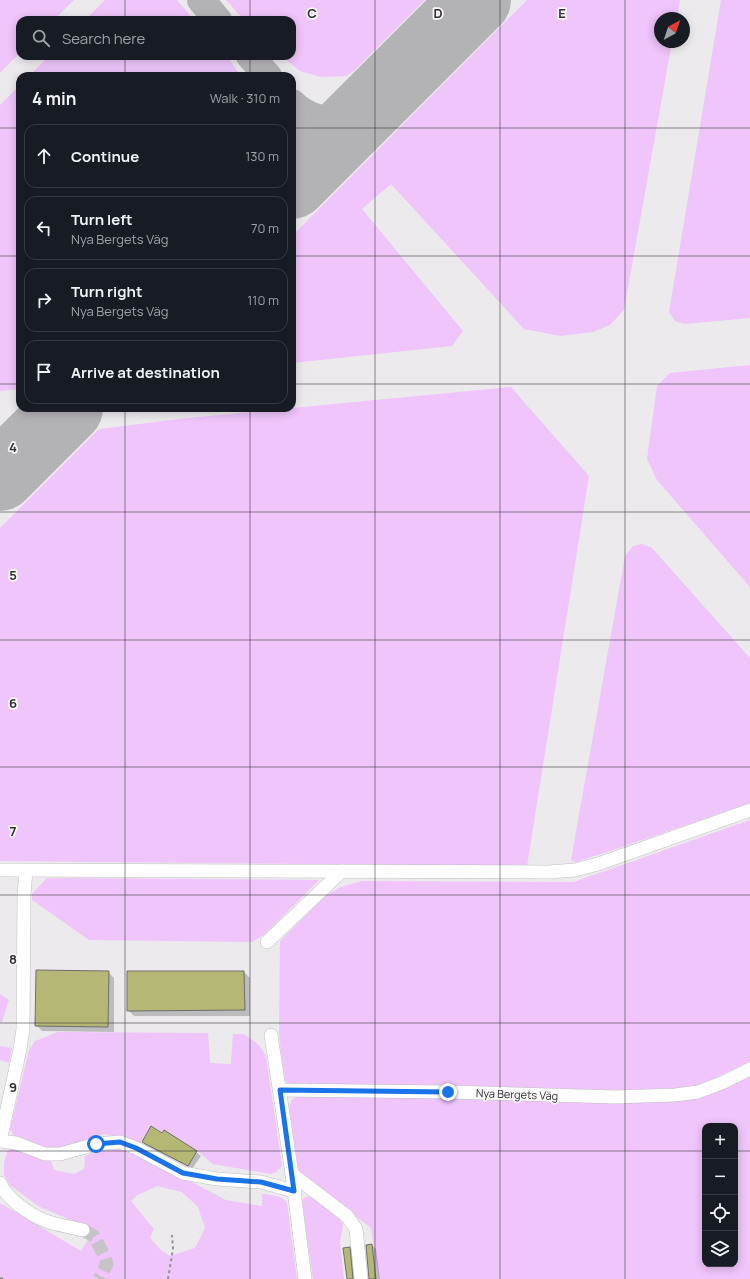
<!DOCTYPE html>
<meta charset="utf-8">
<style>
body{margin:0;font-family:Manrope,sans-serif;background:#20242c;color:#f1f3f6}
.controls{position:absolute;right:12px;bottom:12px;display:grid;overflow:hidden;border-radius:8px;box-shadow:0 2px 10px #0003}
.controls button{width:36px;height:36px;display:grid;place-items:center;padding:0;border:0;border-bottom:1px solid #363941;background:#171b24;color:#f1f3f6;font:20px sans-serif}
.compass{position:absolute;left:654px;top:12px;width:36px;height:36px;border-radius:50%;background:#171b24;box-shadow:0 2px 10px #0003;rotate:40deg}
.stop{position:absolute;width:12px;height:12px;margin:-9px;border:3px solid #1a73e8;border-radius:50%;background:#fff}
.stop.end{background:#1a73e8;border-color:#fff;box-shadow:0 1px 4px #0008}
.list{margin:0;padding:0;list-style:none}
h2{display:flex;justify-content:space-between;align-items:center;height:52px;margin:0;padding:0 16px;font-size:17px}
h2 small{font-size:13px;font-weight:400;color:#9ea1a6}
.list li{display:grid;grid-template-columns:26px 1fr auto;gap:12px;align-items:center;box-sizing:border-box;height:64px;margin:0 8px 8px;padding:0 8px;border:1px solid #363941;border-radius:12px}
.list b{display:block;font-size:15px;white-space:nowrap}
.list p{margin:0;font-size:13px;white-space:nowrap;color:#9ea1a6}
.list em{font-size:13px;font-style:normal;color:#9ea1a6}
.icon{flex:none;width:22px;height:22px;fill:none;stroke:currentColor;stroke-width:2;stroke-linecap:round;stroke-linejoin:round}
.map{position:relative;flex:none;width:750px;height:1279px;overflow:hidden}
.search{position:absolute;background:#171b24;box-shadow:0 2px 10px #0003;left:16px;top:16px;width:280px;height:44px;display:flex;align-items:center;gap:10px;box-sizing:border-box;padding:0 14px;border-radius:12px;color:#9ea1a6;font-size:15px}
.panel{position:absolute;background:#171b24;box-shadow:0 2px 10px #0003;left:16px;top:72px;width:280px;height:340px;border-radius:12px}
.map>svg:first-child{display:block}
.green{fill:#efc5fb;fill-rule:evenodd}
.shadow{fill:#0003}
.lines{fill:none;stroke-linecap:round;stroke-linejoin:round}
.taxiway{stroke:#b3b2b4;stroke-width:28}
.runway{stroke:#b3b2b4;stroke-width:70}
.building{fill:#b5b875;stroke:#6e6e6b}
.minor-tunnel{stroke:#c6c4c7;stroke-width:13;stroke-dasharray:13 6;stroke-linecap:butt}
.minor-casing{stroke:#c2bfc2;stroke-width:14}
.path{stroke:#949295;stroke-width:2;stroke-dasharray:3 3;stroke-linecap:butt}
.minor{stroke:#fff;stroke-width:13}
.route{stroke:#1a73e8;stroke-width:5}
.grid{fill:none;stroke:#2f2e30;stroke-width:1;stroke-opacity:0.55}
.labels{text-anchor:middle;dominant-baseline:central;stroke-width:3.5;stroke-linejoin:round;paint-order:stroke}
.street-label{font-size:11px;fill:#2f2e30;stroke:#f9f7fa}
.grid-label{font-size:13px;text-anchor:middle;font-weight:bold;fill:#2f2e30;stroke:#f9f7fa;stroke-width:3.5;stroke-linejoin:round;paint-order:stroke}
</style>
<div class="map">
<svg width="750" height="1279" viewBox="0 0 750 1279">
<rect width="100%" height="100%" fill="#eceaed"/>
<g class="green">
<path d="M0,0H74L54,20H20V53L0,73Z"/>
<path d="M105,0H177L194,20H85Z"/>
<path d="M226,0H425L354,71L346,76L321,77L300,71L281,56H292V20H244Z"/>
<path d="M527,0H680L677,18H660V42H672L624,310L610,325L593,332L560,336L524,329L391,184L362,209L463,331L452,346L292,363V236Z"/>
<path d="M721,0H750V318L685,324L675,321L669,312Z"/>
<path d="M49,56H226L232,63L240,76H29Z"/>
<path d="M20,85V389L0,391V105Z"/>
<path d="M750,365V587L657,480L647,459L657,386L670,373Z"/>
<path d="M511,387L589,476L527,866L0,861V528L99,429L188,418Z"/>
<path d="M642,544L652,548L750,658V803L610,851L576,862L571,860L625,556L633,546Z"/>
<path d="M750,820V1061L694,1088L658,1092L298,1085L287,1083L285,1079L279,1037L280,941L325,896L341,887L362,881L574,882Z"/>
<path d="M47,878L319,880L265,934L252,942L89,940L32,900V894Z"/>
<path d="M0,994L9,1000L2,1022H0Z"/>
<path d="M58,1032L208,1033L210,1063L231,1064L233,1034H244L259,1045L266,1056L282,1166L276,1172L271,1174L213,1164L197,1151L152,1126L139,1145L120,1137L104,1134L77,1145L51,1149L15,1138L10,1129L29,1050L35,1041Z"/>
<path d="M0,1046L12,1048L9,1063L0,1060Z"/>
<path d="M750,1074V1279H379L371,1228L299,1173L289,1109L291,1101L297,1096L681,1100ZM705,1126H735V1264H705Z"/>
<path d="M110,1146L127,1148L226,1200L262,1206V1194C271,1195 282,1195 287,1203L297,1279H0V1203L81,1251L89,1238L91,1229L38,1206L10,1185L4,1175V1163L7,1152L11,1148C25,1149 37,1162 51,1161L54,1170L74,1174L84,1169L85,1156ZM157,1186L182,1192L198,1207L205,1228L195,1248L170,1256L162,1251L150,1238L154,1229L131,1201L138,1195Z"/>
<path d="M311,1196L340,1218L343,1225L340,1242L344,1279H313L302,1201L304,1198Z"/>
</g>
<g class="shadow">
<path d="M108,972L114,978V1032L42,1031L36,1025Z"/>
<path d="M244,972L250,978V1016H134L128,1010Z"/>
<path d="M143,1142L196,1152L201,1156L192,1169L147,1146Z"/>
<path d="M372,1245L376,1249L380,1279H370Z"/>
<path d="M349,1248L354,1252L357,1279H348Z"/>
</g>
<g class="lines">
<g class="taxiway">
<path d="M201,0L218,20"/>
<path d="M250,56L268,76"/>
<path d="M292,103C307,118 331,125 352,117C364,111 375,99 385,89C402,73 419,57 436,40"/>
<path d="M292,105C307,128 314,160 292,182"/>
</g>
<g class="runway">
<path d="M292,184L476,0"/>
<path d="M0,476L68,408"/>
</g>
</g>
<g class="building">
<path d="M36,970L109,971L108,1027L35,1026Z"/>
<path d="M127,971H244L245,1010L127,1011Z"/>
<path d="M151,1126L162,1133L164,1130L197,1151L188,1166L142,1142Z"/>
<path d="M372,1244L376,1279H369L366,1245Z"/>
<path d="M350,1247L353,1279H347L343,1248Z"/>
</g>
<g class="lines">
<path class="minor-tunnel" d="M83,1230L94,1236L104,1255L107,1264L99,1279"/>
<g class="minor-casing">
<g id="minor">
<path d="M0,870L549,872L575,870L598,864L750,810"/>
<path d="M26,871L24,895L23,1029L20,1049L0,1141L16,1143L45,1154H60L96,1144L120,1142L136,1148L183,1173L217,1179L261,1182L294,1191"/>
<path d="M267,942L342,871"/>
<path d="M271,1035L292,1174L305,1279"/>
<path d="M280,1090L449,1092L616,1097L675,1095L698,1092L724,1082L750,1069"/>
<path d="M292,1174L347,1216L356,1229L361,1279"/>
<path d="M0,1183C7,1199 30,1215 46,1221C57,1225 71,1227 83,1230"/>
</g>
</g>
<g class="path">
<path d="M0,1278L6,1279"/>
<path d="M168,1279L173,1249L172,1235"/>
</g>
<use href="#minor" class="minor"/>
</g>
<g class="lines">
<path class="route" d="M96,1144L120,1142L136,1148L183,1173L217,1179L261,1182L294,1191L280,1090L448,1092"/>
</g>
<path class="grid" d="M125,0V20M250,0V20M375,0V1279M500,0V1279M625,0V1279M125,56V76M250,56V76M0,128H20M292,128H750M0,256H20M292,256H750M0,384H20M292,384H750M125,408V1279M250,408V1279M0,512H750M0,640H750M0,767H750M0,895H750M0,1023H750M0,1151H705M735,1151H750"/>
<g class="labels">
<g class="street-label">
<text transform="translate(517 1094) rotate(2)">Nya Bergets Väg</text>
</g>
</g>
<g class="grid-label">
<text x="312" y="18">C</text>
<text x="438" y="18">D</text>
<text x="562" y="18">E</text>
<text x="13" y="452">4</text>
<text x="13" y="580">5</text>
<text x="13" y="708">6</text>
<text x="13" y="836">7</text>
<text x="13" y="964">8</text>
<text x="13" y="1092">9</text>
</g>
</svg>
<div class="controls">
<button>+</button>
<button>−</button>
<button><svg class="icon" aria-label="locate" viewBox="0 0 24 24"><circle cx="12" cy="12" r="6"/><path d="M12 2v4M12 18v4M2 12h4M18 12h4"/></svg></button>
<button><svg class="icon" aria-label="layers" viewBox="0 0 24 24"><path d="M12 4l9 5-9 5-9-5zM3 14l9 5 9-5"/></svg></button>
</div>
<svg class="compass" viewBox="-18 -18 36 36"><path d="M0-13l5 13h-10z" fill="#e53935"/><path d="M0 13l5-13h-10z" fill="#9ea1a6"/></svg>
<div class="stop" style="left:96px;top:1144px"></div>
<div class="stop end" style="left:448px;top:1092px"></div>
<div class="search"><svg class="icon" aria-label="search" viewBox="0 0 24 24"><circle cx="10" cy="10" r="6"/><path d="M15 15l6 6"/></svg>Search here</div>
<section class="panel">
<h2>4 min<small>Walk · 310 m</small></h2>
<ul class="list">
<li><svg class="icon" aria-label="ahead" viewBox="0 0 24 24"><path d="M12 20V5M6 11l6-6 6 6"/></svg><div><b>Continue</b></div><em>130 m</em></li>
<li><svg class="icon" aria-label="left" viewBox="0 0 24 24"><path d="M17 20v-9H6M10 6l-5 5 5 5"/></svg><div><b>Turn left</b><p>Nya Bergets Väg</p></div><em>70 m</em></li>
<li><svg class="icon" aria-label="right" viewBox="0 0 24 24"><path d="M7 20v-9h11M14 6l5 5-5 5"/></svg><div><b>Turn right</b><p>Nya Bergets Väg</p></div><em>110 m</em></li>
<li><svg class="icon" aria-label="arrive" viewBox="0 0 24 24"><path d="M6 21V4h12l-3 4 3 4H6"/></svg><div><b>Arrive at destination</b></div></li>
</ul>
</section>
</div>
